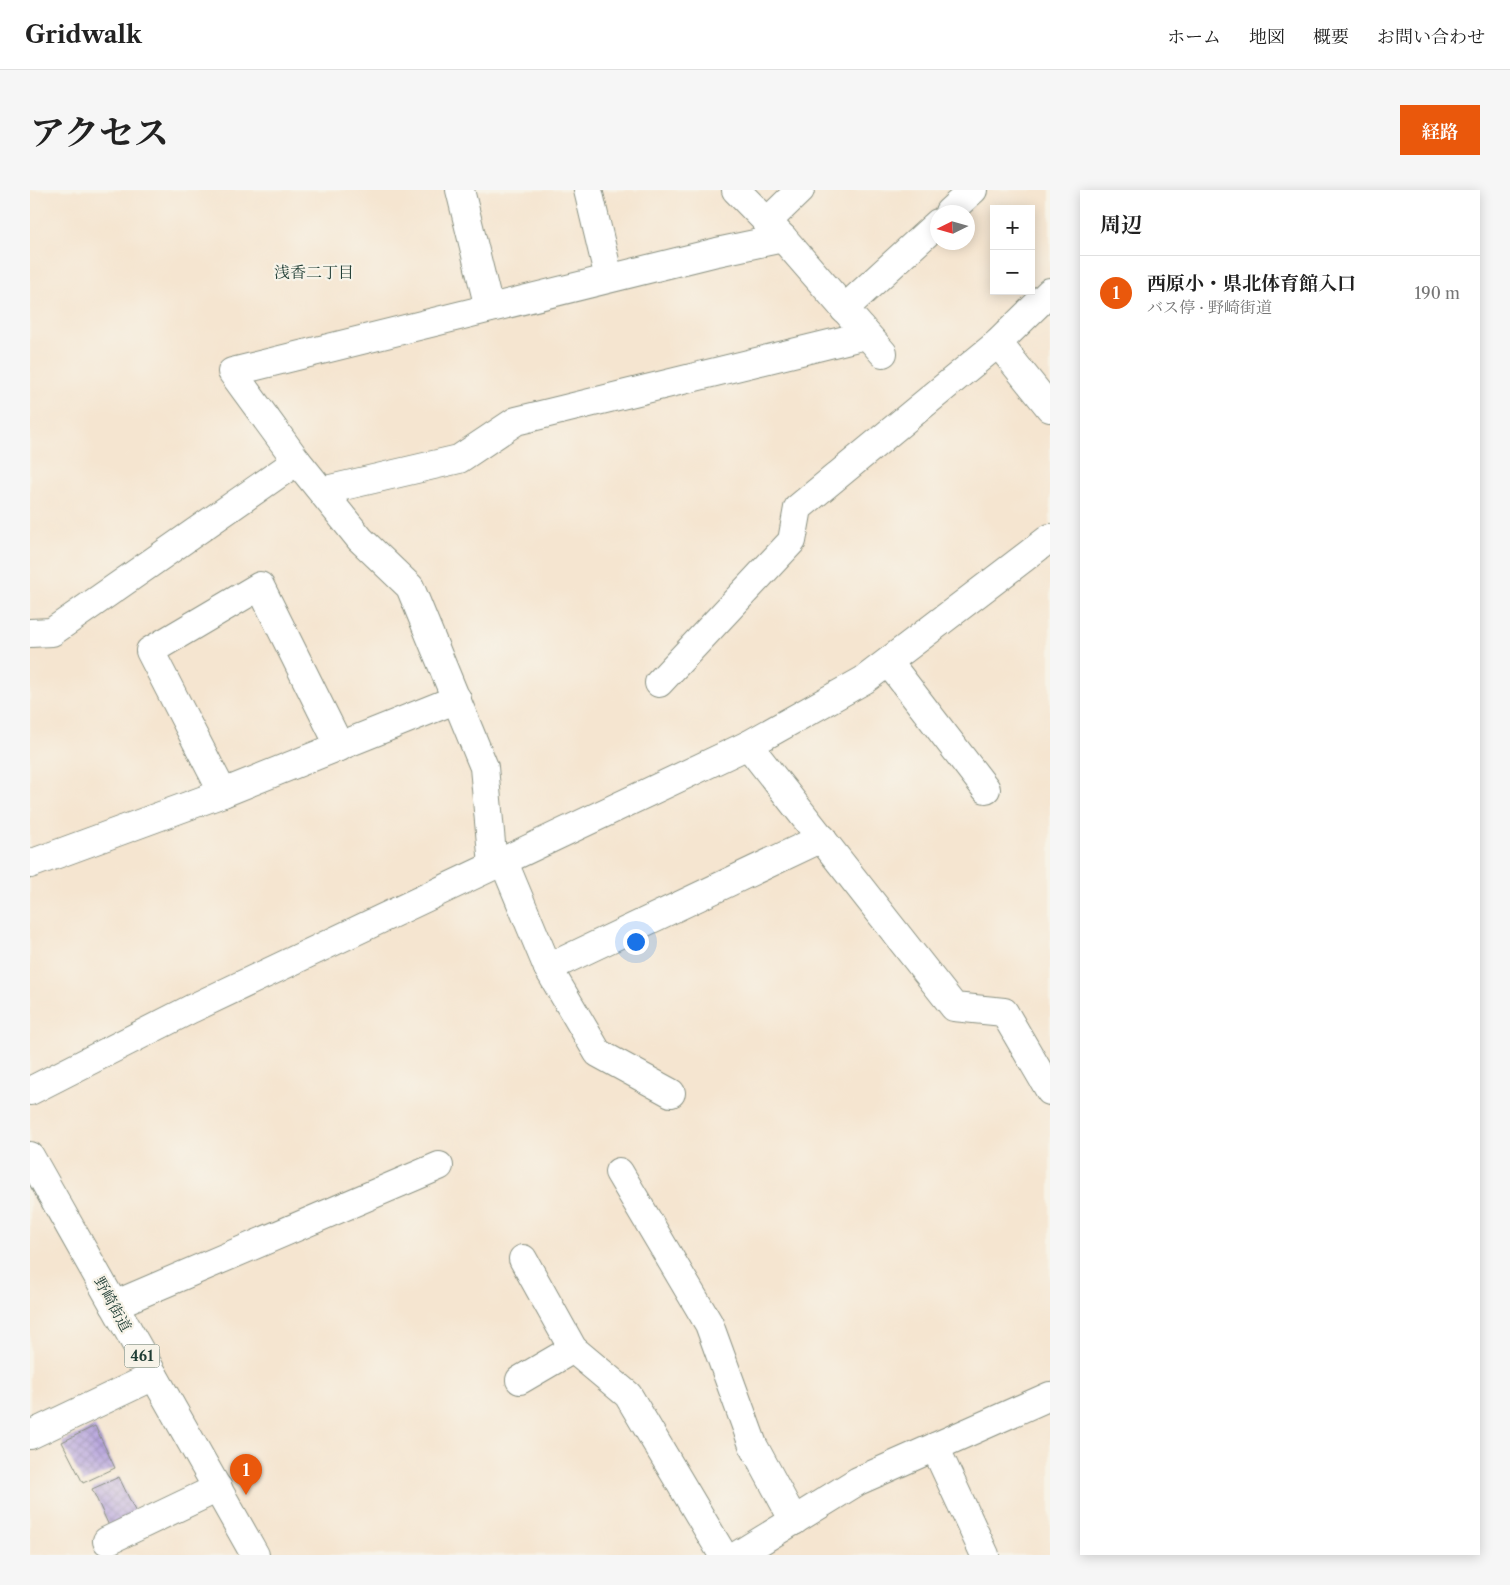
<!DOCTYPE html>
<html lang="ja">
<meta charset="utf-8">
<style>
body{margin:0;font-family:"Libre Caslon Text","Noto Serif JP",serif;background:#f6f6f6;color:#222}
.controls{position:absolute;right:15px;top:15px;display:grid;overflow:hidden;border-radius:0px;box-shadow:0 2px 12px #0003}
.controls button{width:45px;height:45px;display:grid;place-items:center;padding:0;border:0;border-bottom:1px solid #e0e0e0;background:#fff;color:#222;font:25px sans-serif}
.compass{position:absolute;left:900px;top:15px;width:45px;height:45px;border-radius:50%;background:#fff;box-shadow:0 2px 12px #0003;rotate:265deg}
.you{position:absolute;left:605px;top:751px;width:18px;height:18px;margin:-12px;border:4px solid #fff;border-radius:50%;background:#1a73e8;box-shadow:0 0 0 8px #1a73e833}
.badge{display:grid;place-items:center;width:32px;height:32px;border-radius:50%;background:#ea580c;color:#fff;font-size:16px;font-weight:700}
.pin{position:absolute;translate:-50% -41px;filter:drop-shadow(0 1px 2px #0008)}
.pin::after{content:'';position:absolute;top:26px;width:18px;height:15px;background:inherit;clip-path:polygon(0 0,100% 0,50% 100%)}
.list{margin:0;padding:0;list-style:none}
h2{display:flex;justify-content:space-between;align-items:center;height:65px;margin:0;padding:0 20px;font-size:21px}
h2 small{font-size:16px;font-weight:400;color:#767676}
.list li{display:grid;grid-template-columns:32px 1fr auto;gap:15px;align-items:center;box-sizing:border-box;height:75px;padding:0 20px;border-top:1px solid #e0e0e0}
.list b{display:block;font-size:19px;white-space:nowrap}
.list p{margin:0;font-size:16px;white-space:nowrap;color:#767676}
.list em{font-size:16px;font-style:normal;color:#767676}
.map{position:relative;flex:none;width:1020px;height:1365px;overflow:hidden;border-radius:0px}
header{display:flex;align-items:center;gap:30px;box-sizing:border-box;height:70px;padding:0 25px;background:#fff;border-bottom:1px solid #e0e0e0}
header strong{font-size:24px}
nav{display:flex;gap:28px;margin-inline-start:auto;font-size:18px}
.intro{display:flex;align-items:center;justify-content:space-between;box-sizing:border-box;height:120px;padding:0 30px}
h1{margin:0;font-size:35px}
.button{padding:12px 22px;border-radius:0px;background:#ea580c;color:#fff;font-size:18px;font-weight:700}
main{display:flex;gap:30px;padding:0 30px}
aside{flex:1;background:#fff;border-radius:0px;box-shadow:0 2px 12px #0003}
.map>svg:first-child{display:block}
.building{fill:url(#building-cross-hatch)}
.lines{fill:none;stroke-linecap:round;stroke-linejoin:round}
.minor-casing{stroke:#8a9182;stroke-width:30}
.highway-casing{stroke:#8a9182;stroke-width:30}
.minor{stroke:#fff;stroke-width:28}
.highway{stroke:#fff;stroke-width:28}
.labels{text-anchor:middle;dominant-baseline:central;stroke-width:4.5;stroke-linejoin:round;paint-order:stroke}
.shield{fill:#f7f3e8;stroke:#60746a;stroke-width:1}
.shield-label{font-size:14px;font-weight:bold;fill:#1f3d34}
.street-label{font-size:15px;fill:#1f3d34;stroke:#f7f3e8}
.neighbourhood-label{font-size:16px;fill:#1f3d34;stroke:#f7f3e8}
</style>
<header>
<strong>Gridwalk</strong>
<nav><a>ホーム</a><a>地図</a><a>概要</a><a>お問い合わせ</a></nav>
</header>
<div class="intro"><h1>アクセス</h1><a class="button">経路</a></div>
<main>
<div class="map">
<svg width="1020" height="1365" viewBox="0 0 1020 1365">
<defs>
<pattern id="building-cross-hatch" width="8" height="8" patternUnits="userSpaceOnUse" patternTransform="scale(1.25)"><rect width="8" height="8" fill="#ae9adc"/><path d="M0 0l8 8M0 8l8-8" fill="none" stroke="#8d7fb3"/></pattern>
</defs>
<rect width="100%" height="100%" fill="#f7f3e8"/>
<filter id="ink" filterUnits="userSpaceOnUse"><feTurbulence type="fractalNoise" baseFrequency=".02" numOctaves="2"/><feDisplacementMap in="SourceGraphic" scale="10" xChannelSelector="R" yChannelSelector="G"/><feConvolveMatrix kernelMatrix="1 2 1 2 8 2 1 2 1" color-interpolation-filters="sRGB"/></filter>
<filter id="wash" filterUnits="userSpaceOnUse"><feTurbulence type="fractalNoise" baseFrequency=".0096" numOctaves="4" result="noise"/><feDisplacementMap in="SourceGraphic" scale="20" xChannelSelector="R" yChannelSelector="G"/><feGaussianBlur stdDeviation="1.12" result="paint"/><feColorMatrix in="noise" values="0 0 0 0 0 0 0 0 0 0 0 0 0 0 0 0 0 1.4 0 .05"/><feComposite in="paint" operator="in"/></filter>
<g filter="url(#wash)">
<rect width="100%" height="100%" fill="#f5e5d0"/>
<g id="blocks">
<g class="building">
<path d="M65,1236L85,1278L53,1293L32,1252Z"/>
<path d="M89,1287L107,1325L80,1338L62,1299Z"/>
</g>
</g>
</g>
<g filter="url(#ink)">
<use href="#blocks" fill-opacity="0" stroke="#8a9182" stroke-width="1"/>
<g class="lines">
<g class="minor-casing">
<g id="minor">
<path d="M430,0L459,118"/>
<path d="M558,0L579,88"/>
<path d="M706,0L753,48L853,163"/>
<path d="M919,22L943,0"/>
<path d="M737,32L770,0"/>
<path d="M814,119L908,33"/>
<path d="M968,153L1020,218"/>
<path d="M292,301L429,269L486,231L836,145"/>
<path d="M0,443L22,442L267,271"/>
<path d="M859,473L956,599"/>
<path d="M629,493L762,351L768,318L968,153L1020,102"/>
<path d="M718,555L924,817L974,822L1020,901"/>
<path d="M193,603L120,461L230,396L310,557"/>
<path d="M473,670L518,778L792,648"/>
<path d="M0,674L193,603L427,509"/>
<path d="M463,675L454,577L380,397L330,349L267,271L202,182L687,62L753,48"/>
<path d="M518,778L568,863L641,903"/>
<path d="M0,901L161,819L718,555L834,490L1020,348"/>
<path d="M589,982L679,1134L723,1255L764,1331"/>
<path d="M493,1069L543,1159L598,1205L693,1365"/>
<path d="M84,1115L409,976"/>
<path d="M490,1190L543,1159"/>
<path d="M0,1245L124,1186"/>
<path d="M905,1257L955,1365"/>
<path d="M77,1351L188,1298"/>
<path d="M708,1365L828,1291L1020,1206"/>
</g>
</g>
<g class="highway-casing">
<path id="highway" d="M0,966L225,1365"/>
</g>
<use href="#minor" class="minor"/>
<use href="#highway" class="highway"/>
</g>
</g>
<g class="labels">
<rect class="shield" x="94.5" y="1154.5" width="35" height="23" rx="4"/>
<g class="shield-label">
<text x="112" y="1166">461</text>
</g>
<g class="street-label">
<text transform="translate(83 1114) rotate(61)">野崎街道</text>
</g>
<g class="neighbourhood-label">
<text x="284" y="82">浅香二丁目</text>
</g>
</g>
</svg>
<div class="controls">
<button>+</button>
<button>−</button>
</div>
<svg class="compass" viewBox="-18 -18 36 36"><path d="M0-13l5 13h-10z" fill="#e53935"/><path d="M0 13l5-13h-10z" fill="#767676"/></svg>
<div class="you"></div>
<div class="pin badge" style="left:216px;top:1305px">1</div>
</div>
<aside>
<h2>周辺<small></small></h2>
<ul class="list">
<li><span class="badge">1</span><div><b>西原小・県北体育館入口</b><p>バス停 · 野崎街道</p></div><em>190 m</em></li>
</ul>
</aside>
</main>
